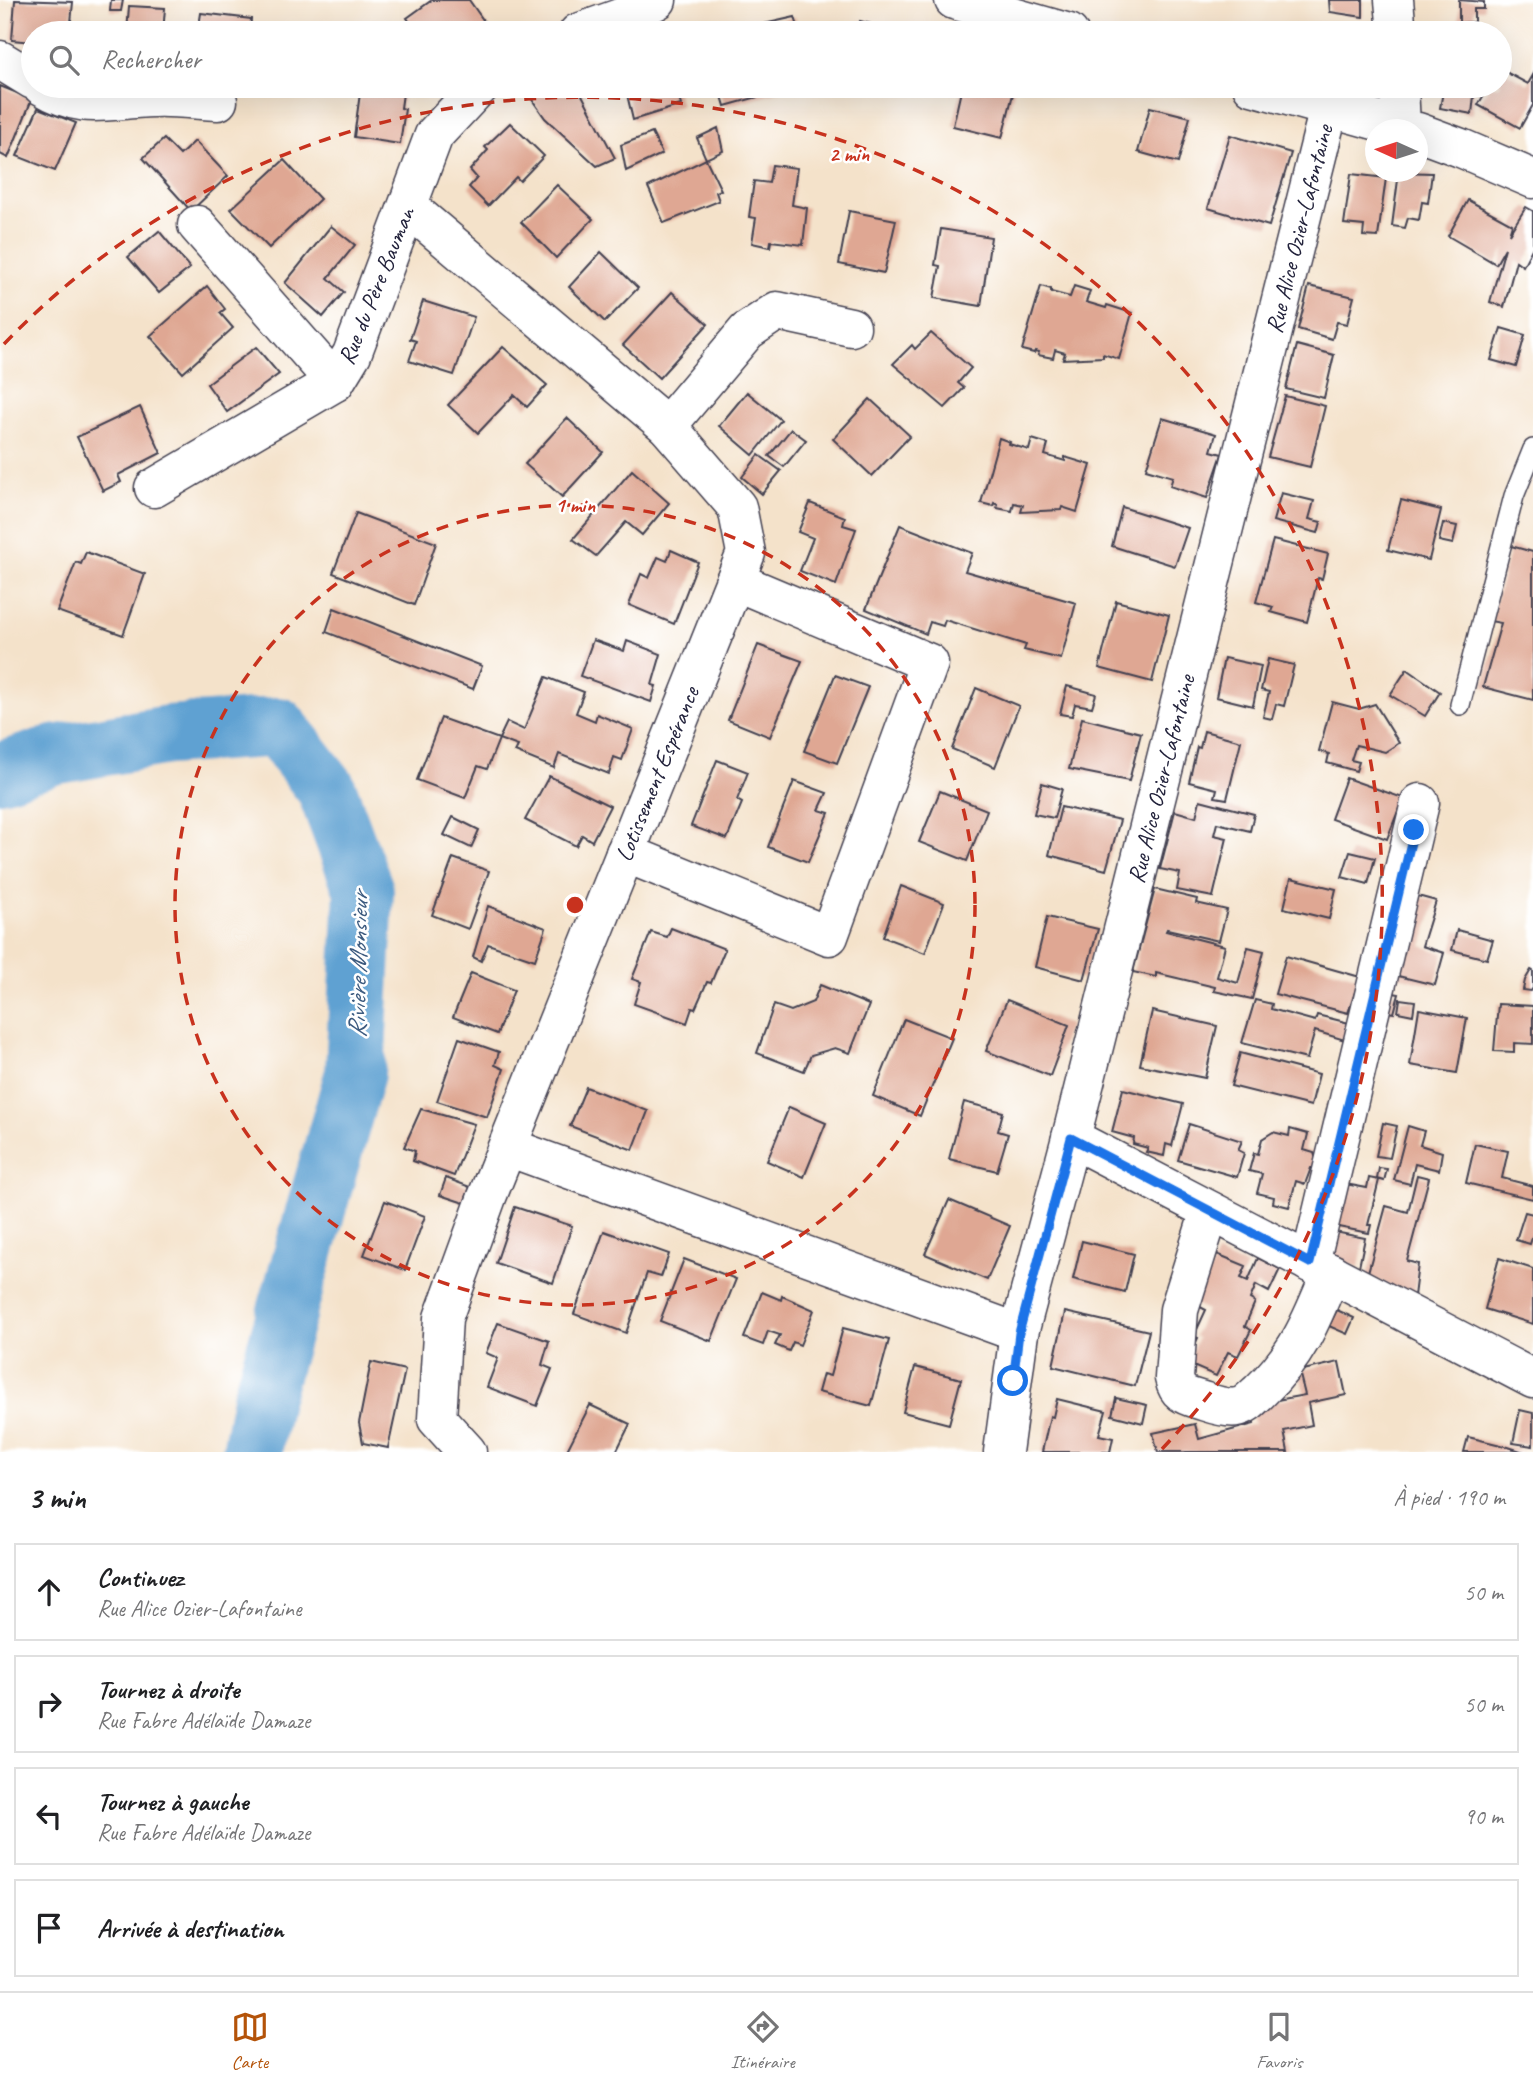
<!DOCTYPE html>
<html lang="fr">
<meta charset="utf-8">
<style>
body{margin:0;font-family:Caveat,sans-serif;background:#f2f2f2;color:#202124}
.compass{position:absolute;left:1365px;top:119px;width:63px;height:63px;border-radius:50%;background:#fff;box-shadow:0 7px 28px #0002;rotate:273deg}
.stop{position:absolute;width:21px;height:21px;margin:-16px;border:5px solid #1a73e8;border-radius:50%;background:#fff}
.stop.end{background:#1a73e8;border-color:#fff;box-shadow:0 2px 7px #0008}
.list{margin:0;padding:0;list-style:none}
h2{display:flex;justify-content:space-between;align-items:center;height:91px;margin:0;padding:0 28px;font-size:30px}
h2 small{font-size:23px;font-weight:400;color:#757577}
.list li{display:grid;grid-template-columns:46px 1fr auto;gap:21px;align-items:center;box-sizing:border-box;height:98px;margin:0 14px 14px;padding:0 14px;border:2px solid #e0e0e0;border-radius:0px}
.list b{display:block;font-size:26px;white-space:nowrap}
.list p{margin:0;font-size:23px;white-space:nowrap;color:#757577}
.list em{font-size:23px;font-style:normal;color:#757577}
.icon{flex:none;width:38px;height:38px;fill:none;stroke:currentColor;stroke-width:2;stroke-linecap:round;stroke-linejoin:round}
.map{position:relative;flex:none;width:1533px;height:1452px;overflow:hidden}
.search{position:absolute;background:#fff;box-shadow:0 7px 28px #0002;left:21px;right:21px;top:21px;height:77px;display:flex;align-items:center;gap:18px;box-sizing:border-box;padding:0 24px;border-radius:38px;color:#757577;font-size:26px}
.sheet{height:539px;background:#fff}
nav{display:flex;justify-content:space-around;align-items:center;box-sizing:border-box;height:98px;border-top:2px solid #e0e0e0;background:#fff;font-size:19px;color:#757577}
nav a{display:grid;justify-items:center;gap:4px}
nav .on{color:#b45309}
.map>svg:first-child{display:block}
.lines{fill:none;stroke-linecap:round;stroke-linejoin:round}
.river{stroke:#5ea1d2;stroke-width:60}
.building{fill:#dfa793}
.lane-casing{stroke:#423f50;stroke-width:22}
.street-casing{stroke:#423f50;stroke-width:41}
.secondary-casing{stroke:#423f50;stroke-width:41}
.lane{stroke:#fff;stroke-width:19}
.street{stroke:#fff;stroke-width:38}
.secondary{stroke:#fff;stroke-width:38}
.route{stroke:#1a73e8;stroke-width:9}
.ring{fill:none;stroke:#c8321e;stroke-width:3.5;stroke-dasharray:12 9}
.labels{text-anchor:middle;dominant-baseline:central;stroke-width:5;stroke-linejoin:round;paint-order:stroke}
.street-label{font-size:24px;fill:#22223b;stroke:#fff}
.water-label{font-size:26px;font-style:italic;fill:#3d5b7f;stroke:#fff}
.centre{fill:#c8321e;stroke:#fff;stroke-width:3.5}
.ring-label{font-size:21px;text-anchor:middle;font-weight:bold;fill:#c8321e;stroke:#fff;stroke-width:5;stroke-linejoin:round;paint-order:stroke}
</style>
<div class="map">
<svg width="1533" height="1452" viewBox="0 0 1533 1452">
<rect width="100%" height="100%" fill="#fff"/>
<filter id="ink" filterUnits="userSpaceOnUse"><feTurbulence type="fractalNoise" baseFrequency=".0143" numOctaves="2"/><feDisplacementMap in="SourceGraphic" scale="14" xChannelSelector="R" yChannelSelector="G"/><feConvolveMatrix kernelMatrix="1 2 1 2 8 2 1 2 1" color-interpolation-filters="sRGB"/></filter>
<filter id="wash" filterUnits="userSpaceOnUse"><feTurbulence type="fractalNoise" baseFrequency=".00686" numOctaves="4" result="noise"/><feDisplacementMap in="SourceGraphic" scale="28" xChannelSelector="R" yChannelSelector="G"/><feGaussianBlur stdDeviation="1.57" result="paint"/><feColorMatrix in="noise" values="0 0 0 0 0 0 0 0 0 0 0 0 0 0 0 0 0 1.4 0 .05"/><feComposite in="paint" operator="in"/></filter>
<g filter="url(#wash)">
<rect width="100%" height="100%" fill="#f4e2ca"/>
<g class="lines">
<path class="river" d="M0,772L53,755L168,735L278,727L326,788L364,891L355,1073L262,1399L252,1452"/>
</g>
<g id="blocks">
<g class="building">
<path d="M15,0L73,2L70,33H33V42L12,40Z"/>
<path d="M111,0H123L121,11H110Z"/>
<path d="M432,0H469L488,27L479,33H418L407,18Z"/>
<path d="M1329,0H1363V17L1330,12Z"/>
<path d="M1459,0L1484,2V9H1474V22L1459,23Z"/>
<path d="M129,6L165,8L163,33H127Z"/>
<path d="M201,13L251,19L250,33H198Z"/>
<path d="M795,17L800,33H766L764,24Z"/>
<path d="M860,21L871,24L869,33H845L847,27L858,29Z"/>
<path d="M288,28L313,32V33H287Z"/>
<path d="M1500,69L1528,84L1533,75V105L1520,128L1478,105L1489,86H1500Z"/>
<path d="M0,86L32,99L8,158L0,154Z"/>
<path d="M361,86H404L401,108L405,109L400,144L354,137Z"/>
<path d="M554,86H587L589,91L582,95L615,158L597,166L545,118L531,98Z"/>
<path d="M625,86H675L681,105L633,120Z"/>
<path d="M719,86H793L794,87L725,106Z"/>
<path d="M962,86H1015L1002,138L953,126Z"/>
<path d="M1444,86H1475L1472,114L1440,108Z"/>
<path d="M1150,107L1190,117L1178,163L1138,152Z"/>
<path d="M38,108L76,123L55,171L17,156Z"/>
<path d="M510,123L544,156L520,181L516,177L488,206L469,187L477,178L470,170L488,150L485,147Z"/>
<path d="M718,128L723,151L706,159L697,138Z"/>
<path d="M652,133L662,154L626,171L621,145Z"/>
<path d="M1230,135L1291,153L1269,226L1208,208Z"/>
<path d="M164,139L180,155L195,141L228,176L191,211L143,158Z"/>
<path d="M706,159L721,190L716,192L719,201L664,223L648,187Z"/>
<path d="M284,160L320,199L269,248L231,209Z"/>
<path d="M772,165L797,168L792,205L807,208L803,245L771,241L770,247L752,243L756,218L749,217L754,181L769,183Z"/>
<path d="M1399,172L1432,173L1428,203L1422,202L1419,220L1408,218L1405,228L1392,226Z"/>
<path d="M1351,174L1386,178L1378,237L1363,236L1364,226L1344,224Z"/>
<path d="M557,185L593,219L556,258L521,222Z"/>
<path d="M1468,200L1512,224L1509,234L1526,207L1533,211V247L1523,266L1516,261L1504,307L1490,302L1505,248L1496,264L1448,236Z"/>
<path d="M849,211L896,220L884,273L839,264Z"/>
<path d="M331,226L355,245L328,278L344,292L323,317L285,283Z"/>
<path d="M941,229L991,237L981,306L934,298L940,266L935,265Z"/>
<path d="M159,231L190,268L159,293L128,257Z"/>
<path d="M601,252L638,288L605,322L569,287Z"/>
<path d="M207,286L225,309L220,313L233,328L183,373L150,336Z"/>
<path d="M1041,286L1051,289V292L1070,297L1074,286L1090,291L1086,302L1106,308L1107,305L1132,313L1119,359L1103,354V357L1063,359L1065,353L1055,350L1053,358L1038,355L1039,352L1035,351L1034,353L1022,350Z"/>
<path d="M1309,286L1354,297L1347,324L1337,322L1332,339L1298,329Z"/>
<path d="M672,292L708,324L659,378L623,345Z"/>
<path d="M423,301L474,317L454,375L409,361L416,341L410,339Z"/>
<path d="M1501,328L1525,335L1516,367L1491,360Z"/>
<path d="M931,333L971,368L958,383L964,388L945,408L893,364L912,345L915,349Z"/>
<path d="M1297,345L1334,355L1324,398L1286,389Z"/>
<path d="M256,347L279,374L227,412L207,384Z"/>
<path d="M503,347L547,385L527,407L514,395L478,433L448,405Z"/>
<path d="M747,392L781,420L753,455L719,426Z"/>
<path d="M1285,396L1325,406L1310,467L1268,457Z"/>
<path d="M870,399L910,436L872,476L833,439Z"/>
<path d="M140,407L161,453L118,475L121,482L103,491L77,437Z"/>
<path d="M567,418L603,452L562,497L525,464Z"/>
<path d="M1162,418L1216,434L1211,451L1222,454L1207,498L1170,486L1173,477L1146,469Z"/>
<path d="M791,429L806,440L784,467L769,456Z"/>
<path d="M999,438L1010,442L1009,444L1029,450L1032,439L1048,444L1045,455L1065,461V457L1091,465L1077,512L1062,507L1061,510L1021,512L1023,505L1014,503L1012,511L997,508L998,505L994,503L993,506L981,503Z"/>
<path d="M759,455L781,471L762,494L742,477Z"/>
<path d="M632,470L669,503L642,535L626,522L596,556L573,539Z"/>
<path d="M1281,493L1314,501L1309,519L1321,522L1318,533L1273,521Z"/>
<path d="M1401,500L1441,510L1429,560L1388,550Z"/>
<path d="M810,503L845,517L843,525L856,529L836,585L800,571L813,538L798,532Z"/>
<path d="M1122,507L1188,528L1175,566L1112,546Z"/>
<path d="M356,513L436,543L414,605L333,573Z"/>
<path d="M1443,523L1457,526L1453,544L1439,541Z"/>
<path d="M900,525L972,553L965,571L1076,603L1061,659L1024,650L1026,645L945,620L943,626L930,622L926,634L866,609Z"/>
<path d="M1273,540L1328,554L1322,579L1318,578L1307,622L1271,612L1273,607L1256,602Z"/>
<path d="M1511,546L1533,552V700L1483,687L1501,623L1490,621Z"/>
<path d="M671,550L698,562L674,624L629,605L641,574L649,578L658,557L667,561Z"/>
<path d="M86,552L145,574L123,635L57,611L76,562L81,564Z"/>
<path d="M1116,601L1169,615L1152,682L1099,668Z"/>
<path d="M334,608L482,666L473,689L326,632Z"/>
<path d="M593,640L624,651L627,641L661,654L652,685L656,686L651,702L580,676Z"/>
<path d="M758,645L802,661L770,737L728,720Z"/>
<path d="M1224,658L1261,666L1253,706L1216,697Z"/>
<path d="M1268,659L1294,665L1284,706L1276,704L1272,719L1263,717L1269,692L1261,690Z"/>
<path d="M1407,669L1440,692L1425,716L1390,695Z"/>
<path d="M835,675L868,687L837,763L804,751Z"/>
<path d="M546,677L584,692L576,713L595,721L597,714L633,729L622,760L614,757L609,774L559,754L554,768L515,752L518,746L499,739L487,769L478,766L465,798L417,780L441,718L499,739L507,722L524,730Z"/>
<path d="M1067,686L1096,694L1092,707L1075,704L1072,716L1060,714Z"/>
<path d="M976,688L1019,706L995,767L952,749Z"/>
<path d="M1332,702L1359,709L1375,704L1399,743L1385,752L1356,745L1351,760L1359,762L1356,771L1327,763L1329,754L1319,751Z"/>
<path d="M1082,718L1141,733L1129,781L1069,769Z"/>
<path d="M1204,731L1241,741L1227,799L1215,797L1217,789L1189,782L1197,747L1200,748Z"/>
<path d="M717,760L748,772L737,800L742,803L727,839L691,826Z"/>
<path d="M549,776L610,806L592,841L582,835L576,846L525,820Z"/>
<path d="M1346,778L1403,798L1387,839L1331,819Z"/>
<path d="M794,781L827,793L819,810L829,813L808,862L768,847Z"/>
<path d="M1042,783L1062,789L1054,818L1034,814Z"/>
<path d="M940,791L987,810L967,861L919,842Z"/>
<path d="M1200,800L1254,814L1250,831L1217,823L1214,835L1227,838L1213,897L1177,890L1180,873L1160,869L1175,811L1196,817Z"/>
<path d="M1061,807L1120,820L1106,870L1049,855Z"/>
<path d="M453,817L479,830L471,848L444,835Z"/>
<path d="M1350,852L1375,858L1368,884L1342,877Z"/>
<path d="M453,858L489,871L468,929L432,915Z"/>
<path d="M1291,878L1336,889L1329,919L1284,908Z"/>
<path d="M901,886L944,903L925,953L883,937Z"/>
<path d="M1155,889L1197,899L1196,903L1227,910L1219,941L1167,929L1166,931L1225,946L1217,977L1238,983L1248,947L1264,951L1252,999L1214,991L1215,987L1156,973V977L1133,972Z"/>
<path d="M1403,892L1436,901L1422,946L1444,953L1435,985L1394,975Z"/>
<path d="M488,906L546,928L535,960L488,944L481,961L473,957Z"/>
<path d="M1047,917L1098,929L1084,980L1035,967Z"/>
<path d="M671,928L725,949L711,983L707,982L695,1009L692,1008L687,1023L634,1004L641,982L632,979L651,932L667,937Z"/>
<path d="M1457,930L1493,940L1487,959L1452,950Z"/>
<path d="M1286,956L1360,977L1348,1013L1275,994Z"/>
<path d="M1531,970L1533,971V988L1531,991L1523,990L1525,980Z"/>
<path d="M471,973L514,990L497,1034L453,1017Z"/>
<path d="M820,985L869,1005L850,1053L835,1048L811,1055L804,1071L757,1053L774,1005L791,1011L813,1002Z"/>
<path d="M1383,991L1399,994L1394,1013L1378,1010Z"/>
<path d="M1400,999L1415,1001L1413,1015L1398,1012Z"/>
<path d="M1007,1000L1069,1025L1050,1076L986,1051Z"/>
<path d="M1255,1000L1272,1004L1271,1009L1315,1021L1317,1015L1353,1024L1348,1041L1315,1031L1307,1059L1242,1043Z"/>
<path d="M1498,1004L1533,1006V1044L1514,1043V1052L1494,1051Z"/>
<path d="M1419,1009L1467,1018L1457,1073L1410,1065Z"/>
<path d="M1152,1011L1217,1026L1205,1078L1140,1065Z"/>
<path d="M904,1019L952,1038L920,1116L873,1096Z"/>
<path d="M459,1038L499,1052L495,1065L504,1069L487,1117L437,1101Z"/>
<path d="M1240,1053L1319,1074L1311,1106L1231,1086Z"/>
<path d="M586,1087L648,1111L633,1150L570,1126Z"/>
<path d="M1123,1089L1183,1104L1172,1146L1166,1144L1164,1156L1146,1152L1148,1148L1133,1144L1134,1138L1112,1132Z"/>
<path d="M964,1102L1003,1112L998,1131L1008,1134L997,1171L949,1159Z"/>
<path d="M789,1107L826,1123L804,1177L767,1161Z"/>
<path d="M421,1109L474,1124L454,1176L413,1161L415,1151L404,1147Z"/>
<path d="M1383,1123L1397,1126L1390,1158L1376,1156Z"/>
<path d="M1189,1124L1242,1141L1238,1150L1244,1153L1237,1177L1178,1160Z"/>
<path d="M1408,1126L1424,1131L1420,1145L1442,1152L1439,1170L1415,1164L1410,1184L1394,1180Z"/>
<path d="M1290,1129L1308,1134L1304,1150L1314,1153L1317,1162L1315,1168H1311L1305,1184L1296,1181L1289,1207L1273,1203L1274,1197L1257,1193L1262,1174L1249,1171L1254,1153L1258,1154L1262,1139L1273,1132L1289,1136Z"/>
<path d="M1475,1144L1508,1151L1502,1178L1533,1186V1199L1466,1183Z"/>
<path d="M1379,1168L1387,1169L1384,1181L1377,1179Z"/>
<path d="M1417,1175L1429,1178L1407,1261L1418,1264L1414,1296L1367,1276L1386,1206L1408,1212Z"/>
<path d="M446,1178L470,1187L464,1203L440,1195Z"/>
<path d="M1369,1178L1379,1180L1368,1225H1371L1369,1233L1328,1225L1345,1184L1367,1188Z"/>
<path d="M949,1200L1010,1226L987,1280L925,1254Z"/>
<path d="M385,1201L425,1216L405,1270L364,1255Z"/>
<path d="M515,1207L572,1226L553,1283L496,1263Z"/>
<path d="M1525,1212L1533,1214V1235L1530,1244L1516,1240Z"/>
<path d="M1325,1230L1365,1238L1359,1267L1325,1257Z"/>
<path d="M604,1231L669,1254L661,1277L647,1273L626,1333L574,1314Z"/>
<path d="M1082,1241L1134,1254L1125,1292L1073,1279Z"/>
<path d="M1217,1254L1246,1266L1241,1278L1248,1281L1258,1258L1280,1269L1269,1292L1256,1285L1250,1299L1255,1302L1245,1326L1251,1330L1238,1356L1228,1352L1216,1376L1186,1363L1198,1338L1194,1336L1206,1310L1185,1299L1206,1279Z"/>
<path d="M1499,1258L1533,1269V1324L1485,1309Z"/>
<path d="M684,1259L736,1279L711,1341L660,1321Z"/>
<path d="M762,1292L781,1300L782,1296L814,1310L800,1345L793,1342L789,1351L775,1345L780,1335L768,1331L763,1345L744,1338Z"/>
<path d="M1337,1310L1354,1318L1347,1334L1329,1326Z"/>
<path d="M1065,1312L1149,1331L1135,1386L1053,1366Z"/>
<path d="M498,1323L549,1341L542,1365L552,1369L537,1406L487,1387L498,1358L486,1353Z"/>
<path d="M843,1328L889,1340L871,1406L818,1392L823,1374L830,1376Z"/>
<path d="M371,1362L405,1370L388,1448L363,1443L359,1423Z"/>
<path d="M1339,1362L1346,1395L1308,1403L1312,1425L1284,1431L1288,1452H1158L1153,1433L1195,1424L1199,1439L1254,1424L1250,1405L1305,1395L1299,1371Z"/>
<path d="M915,1367L961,1379L949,1424L903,1412Z"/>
<path d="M1116,1398L1147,1405L1143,1423L1112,1415Z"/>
<path d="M1057,1399L1106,1411L1099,1435L1113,1438L1110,1452H1042L1050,1416L1053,1417Z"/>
<path d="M590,1405L630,1424L616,1452H566Z"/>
<path d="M1520,1410L1533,1413V1446L1513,1443Z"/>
<path d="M1468,1437L1505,1446L1524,1452H1464Z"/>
</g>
</g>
</g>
<g filter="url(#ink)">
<use href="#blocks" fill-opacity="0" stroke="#423f50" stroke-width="2"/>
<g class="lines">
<g class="lane-casing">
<path id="lane" d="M1460,705L1514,496L1533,449"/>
</g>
<g class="street-casing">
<g id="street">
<path d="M1394,0L1397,33"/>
<path d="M578,33L631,14L657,0"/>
<path d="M0,60L33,80"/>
<path d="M42,86C85,112 106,99 153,98C174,97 196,100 218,101"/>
<path d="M1399,86L1401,126"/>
<path d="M408,207L667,426L737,507L746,553L487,1197L443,1318L437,1419L467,1452"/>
<path d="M197,225L335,382"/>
<path d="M667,426L747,331L777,311L851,327"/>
<path d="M154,488L335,382L352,354L434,135L480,86"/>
<path d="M625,853L829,936L929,663L735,581"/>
<path d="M1071,1138L1533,1379"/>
<path d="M508,1147L1019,1333"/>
<path d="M1210,1211L1179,1310L1174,1378C1178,1397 1189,1396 1206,1402C1215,1405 1228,1409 1237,1407C1246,1406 1253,1397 1259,1392C1298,1355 1311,1322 1331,1273"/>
<path d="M1310,1263L1420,803"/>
<path d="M1003,1452L1019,1333L1071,1138L1329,108"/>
</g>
</g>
<g class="secondary-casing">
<g id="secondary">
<path d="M954,0L1069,33"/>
<path d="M1252,86L1410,130"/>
<path d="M1418,132L1461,148L1533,179"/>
</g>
</g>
<use href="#lane" class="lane"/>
<use href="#street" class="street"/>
<use href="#secondary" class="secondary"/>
</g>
</g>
<g class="lines" filter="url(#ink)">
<path class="route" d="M1013,1381L1019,1333L1071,1138L1310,1263L1414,830"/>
</g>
<g class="ring">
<circle cx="575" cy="905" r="400"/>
<path d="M4 344A800 800 0 0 1 1160 1451"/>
</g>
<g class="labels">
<g class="street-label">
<text transform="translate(1299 229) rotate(-76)">Rue Alice Ozier-Lafontaine</text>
<text transform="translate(376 286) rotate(-68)">Rue du Père Bauman</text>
<text transform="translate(657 774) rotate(-68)">Lotissement Espérance</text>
<text transform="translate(1161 779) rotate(-76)">Rue Alice Ozier-Lafontaine</text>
</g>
<g class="water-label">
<text transform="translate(358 965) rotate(-89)">Rivière Monsieur</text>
</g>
</g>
<circle cx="575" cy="905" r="10" class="centre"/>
<g class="ring-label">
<text x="849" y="161">2 min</text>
<text x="575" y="512">1 min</text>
</g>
</svg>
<svg class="compass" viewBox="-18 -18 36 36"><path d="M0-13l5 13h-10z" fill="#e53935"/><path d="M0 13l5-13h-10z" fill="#757577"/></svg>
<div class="stop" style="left:1013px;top:1381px"></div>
<div class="stop end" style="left:1414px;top:830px"></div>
<div class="search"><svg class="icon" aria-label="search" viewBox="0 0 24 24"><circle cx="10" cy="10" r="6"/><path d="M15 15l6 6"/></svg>Rechercher</div>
</div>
<section class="sheet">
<h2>3 min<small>À pied · 190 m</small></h2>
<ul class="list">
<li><svg class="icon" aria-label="ahead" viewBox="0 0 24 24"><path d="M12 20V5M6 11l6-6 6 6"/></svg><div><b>Continuez</b><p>Rue Alice Ozier-Lafontaine</p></div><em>50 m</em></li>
<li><svg class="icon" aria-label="right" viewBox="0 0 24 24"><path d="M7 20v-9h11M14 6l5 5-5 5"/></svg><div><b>Tournez à droite</b><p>Rue Fabre Adélaïde Damaze</p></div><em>50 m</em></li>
<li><svg class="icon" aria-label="left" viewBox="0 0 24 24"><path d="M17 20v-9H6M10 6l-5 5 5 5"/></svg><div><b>Tournez à gauche</b><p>Rue Fabre Adélaïde Damaze</p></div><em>90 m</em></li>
<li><svg class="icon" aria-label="arrive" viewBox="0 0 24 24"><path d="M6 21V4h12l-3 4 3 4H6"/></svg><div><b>Arrivée à destination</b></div></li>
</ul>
</section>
<nav>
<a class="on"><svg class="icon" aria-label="map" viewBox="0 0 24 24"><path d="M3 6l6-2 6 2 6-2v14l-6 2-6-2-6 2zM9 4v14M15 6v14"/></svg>Carte</a>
<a><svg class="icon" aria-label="directions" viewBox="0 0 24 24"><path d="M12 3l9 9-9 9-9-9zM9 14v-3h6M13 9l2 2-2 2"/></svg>Itinéraire</a>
<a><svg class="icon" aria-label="saved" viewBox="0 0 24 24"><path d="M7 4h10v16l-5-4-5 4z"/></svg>Favoris</a>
</nav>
